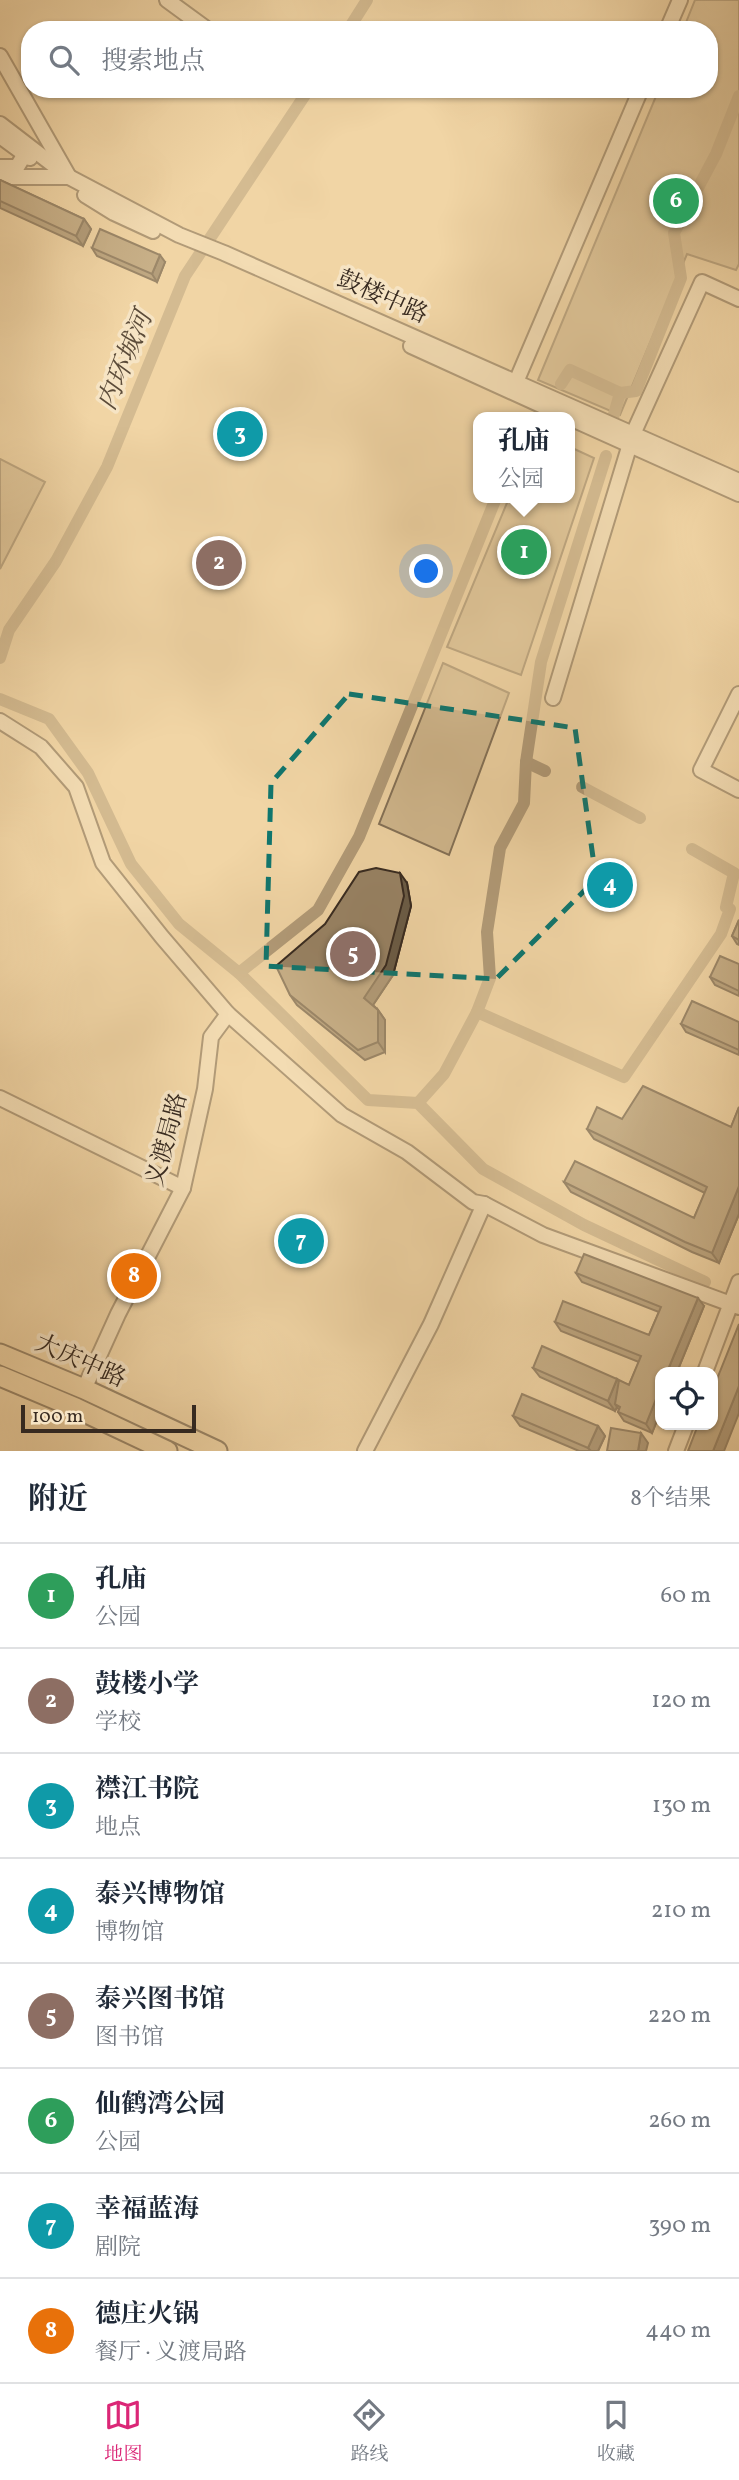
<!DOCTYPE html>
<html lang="zh">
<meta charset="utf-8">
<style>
body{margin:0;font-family:Vollkorn,"Noto Serif SC",serif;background:#f6f6f7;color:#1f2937}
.controls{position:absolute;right:21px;bottom:21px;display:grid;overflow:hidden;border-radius:14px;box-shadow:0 2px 5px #0004}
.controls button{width:63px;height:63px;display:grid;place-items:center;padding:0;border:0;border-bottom:2px solid #e0e1e3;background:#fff;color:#1f2937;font:35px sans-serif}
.scale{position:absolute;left:21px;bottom:18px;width:175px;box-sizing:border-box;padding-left:7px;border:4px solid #372a20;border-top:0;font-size:19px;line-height:24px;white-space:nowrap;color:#372a20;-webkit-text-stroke:5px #f6e4c4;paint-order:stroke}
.you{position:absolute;left:427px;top:572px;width:24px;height:24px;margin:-18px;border:5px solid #fff;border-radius:50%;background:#1a73e8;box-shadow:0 0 0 10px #1a73e833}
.badge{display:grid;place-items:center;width:46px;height:46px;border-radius:50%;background:#db2777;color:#fff;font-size:23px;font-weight:700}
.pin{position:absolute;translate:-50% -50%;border:4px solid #fff;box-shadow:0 2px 7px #0006}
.popup{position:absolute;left:473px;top:412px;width:102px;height:91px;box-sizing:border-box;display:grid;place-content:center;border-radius:14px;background:#fff;filter:drop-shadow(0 2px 5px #0005);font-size:23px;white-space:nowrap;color:#747a83}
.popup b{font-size:26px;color:#1f2937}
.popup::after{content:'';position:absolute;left:50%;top:100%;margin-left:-14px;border:14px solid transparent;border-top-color:#fff}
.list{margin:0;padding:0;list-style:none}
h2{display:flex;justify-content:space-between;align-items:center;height:91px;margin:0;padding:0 28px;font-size:30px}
h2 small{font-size:23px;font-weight:400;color:#747a83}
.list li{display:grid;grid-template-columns:46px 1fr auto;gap:21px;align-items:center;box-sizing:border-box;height:105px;padding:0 28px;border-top:2px solid #e0e1e3}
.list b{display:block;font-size:26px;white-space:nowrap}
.list p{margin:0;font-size:23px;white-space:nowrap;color:#747a83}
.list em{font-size:23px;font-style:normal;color:#747a83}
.icon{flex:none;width:38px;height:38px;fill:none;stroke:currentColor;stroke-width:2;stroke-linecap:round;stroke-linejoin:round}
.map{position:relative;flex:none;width:739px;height:1451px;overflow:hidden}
.search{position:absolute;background:#fff;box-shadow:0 2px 5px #0004;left:21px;right:21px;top:21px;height:77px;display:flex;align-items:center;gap:18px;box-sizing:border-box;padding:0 24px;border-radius:28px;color:#747a83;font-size:26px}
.sheet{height:931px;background:#fff}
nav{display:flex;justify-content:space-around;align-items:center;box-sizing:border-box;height:98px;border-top:2px solid #e0e1e3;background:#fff;font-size:19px;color:#747a83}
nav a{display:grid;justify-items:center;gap:4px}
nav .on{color:#db2777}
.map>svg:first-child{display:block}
.green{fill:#d1b88e;stroke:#847157;stroke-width:2}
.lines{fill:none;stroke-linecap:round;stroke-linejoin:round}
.canal{stroke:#b29b78;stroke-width:12}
.minor-casing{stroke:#665541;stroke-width:18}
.major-casing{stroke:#372a20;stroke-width:23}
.minor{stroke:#f6e4c4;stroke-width:14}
.major{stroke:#f1d5a5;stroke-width:19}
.wall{fill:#837157;stroke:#372a20;stroke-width:2}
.shaded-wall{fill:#6a5c47;stroke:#372a20;stroke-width:2}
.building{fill:#988365;stroke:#372a20;stroke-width:2}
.marked{fill:none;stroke:#0f766e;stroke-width:5;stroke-dasharray:14 9;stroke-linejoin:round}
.labels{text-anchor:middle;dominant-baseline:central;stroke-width:7;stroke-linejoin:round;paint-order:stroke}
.street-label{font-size:24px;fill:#372a20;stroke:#f6e4c4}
.water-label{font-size:26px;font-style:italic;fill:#5c4c3a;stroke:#f6e4c4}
</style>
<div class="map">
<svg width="739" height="1451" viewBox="0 0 739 1451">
<rect width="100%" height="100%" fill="#f1d5a5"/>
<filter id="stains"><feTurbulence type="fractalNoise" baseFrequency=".00286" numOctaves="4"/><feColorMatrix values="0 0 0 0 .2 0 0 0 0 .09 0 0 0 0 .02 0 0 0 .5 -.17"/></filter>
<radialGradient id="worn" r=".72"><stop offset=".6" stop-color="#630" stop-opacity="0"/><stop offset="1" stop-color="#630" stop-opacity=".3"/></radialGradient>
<g class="green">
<path d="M695,0H739V264L736,270L687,254L620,415L538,380L659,89H709V30H683Z"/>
<path d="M570,447L594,458L521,675L447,647L509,498H570Z"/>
<path d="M0,459L45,482L0,569Z"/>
<path d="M443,663L509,693L449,855L379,824Z"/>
</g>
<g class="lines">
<g class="canal">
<path d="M348,30L367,0"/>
<path d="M561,384L570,370L620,393L636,391L681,278L674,233L716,154L739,96"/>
<path d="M539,417L540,415"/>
<path d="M613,418L620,393"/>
<path d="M0,658L9,630L56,561L107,467L185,276L309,89"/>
<path d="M0,699L49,719L88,773L131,864L179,924L239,973L368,1100L418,1103L483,1169L584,1225L705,1282"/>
<path d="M526,762L545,771"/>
<path d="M582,787L640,818"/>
<path d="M239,973L318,910L359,837L496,498"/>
<path d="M477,1012L490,978L487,932L500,848L524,803L526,762L541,662L606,456"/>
<path d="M418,1103L444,1074L477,1012L624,1077L721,934L730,909L726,907L734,873L692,849"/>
</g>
<g class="minor-casing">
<g id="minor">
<path d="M167,0L208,30"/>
<path d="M667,30L680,0"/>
<path d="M0,56L69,177H0"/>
<path d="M0,124L69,177L179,235L224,253L739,481"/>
<path d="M0,136L30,158"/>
<path d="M0,167H17L28,149"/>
<path d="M85,195L114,213L153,231"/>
<path d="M411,346L567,417"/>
<path d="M516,382L641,89"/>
<path d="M570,418L739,494"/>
<path d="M739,694L701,770L739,790"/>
<path d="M553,698L633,434L702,282L739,299"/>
<path d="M0,721L41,747L76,787L103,863L162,937L228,1014L342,1115L407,1152L473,1202L484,1204L543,1235L739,1307"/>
<path d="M0,1098L183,1188"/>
<path d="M705,1372L739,1282"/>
<path d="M84,1389L118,1314L183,1188L205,1089L211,1037L228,1014"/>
<path d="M365,1451L431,1324L484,1204"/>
<path d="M676,1451L686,1425"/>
</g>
</g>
<g class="major-casing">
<g id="major">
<path d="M0,1354L84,1389L217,1451"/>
<path d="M0,1376L76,1408L167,1451"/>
</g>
</g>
<use href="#minor" class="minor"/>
<use href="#major" class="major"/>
</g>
<g class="wall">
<path d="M0,180L84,219L91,229L83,246L0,208Z"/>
<path d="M92,248L165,262L157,282L97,256Z"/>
<path d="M407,883L411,906L393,975L373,1005L378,1010L385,1020V1052L365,1060L297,1005L290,995Z"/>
<path d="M739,920V945L737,944L732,936Z"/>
<path d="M739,964V996L715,985L710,977Z"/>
<path d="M739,1022V1055L686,1032L681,1024Z"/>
<path d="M739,1107V1214L719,1263L692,1252L571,1192L564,1182L694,1218L705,1193L594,1139L587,1129L622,1119L731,1127Z"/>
<path d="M576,1273L704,1306L677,1372H660V1413L652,1433L624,1421L618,1412L619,1410L617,1407L615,1411L540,1377L533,1368L617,1379L619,1381L629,1385L639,1362L561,1331L555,1322L649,1335L659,1312L582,1282Z"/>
<path d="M513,1416L598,1426L605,1436L598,1451H579L520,1426Z"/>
</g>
<g class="shaded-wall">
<path d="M84,219L91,229L83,246L76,236Z"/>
<path d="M160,255L165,262L157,282L152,274Z"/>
<path d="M400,873L407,883L411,906L393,975L371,1008L364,998Z"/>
<path d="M378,1010L385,1020V1052L378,1042Z"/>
<path d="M739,1186V1214L719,1263L712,1253Z"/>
<path d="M698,1298L704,1306L677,1372H667Z"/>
<path d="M617,1379L624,1389L615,1404L617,1407L615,1411L608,1401Z"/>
<path d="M739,1386V1413L724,1451H713Z"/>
<path d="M660,1389V1413L652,1433L646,1424Z"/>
<path d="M598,1426L605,1436L598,1451H591L588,1448Z"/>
<path d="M641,1433L648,1443L646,1451H638Z"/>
</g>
<g class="building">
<path d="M0,180L84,219L76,236L0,201Z"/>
<path d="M100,229L160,255L152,274L92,248Z"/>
<path d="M376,868L400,873L404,896L386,965L364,998L378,1010V1042L358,1050L290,995L276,966L325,924L359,872Z"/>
<path d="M739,920V940L732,936Z"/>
<path d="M720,956L739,964V991L710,977Z"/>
<path d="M692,1001L739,1022V1050L681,1024Z"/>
<path d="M643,1086L731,1127L739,1107V1186L712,1253L685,1242L564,1182L575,1161L694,1218L707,1187L587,1129L597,1107L622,1119Z"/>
<path d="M584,1254L698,1298L667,1372H660V1389L646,1424L618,1412L620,1407L615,1404L619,1380L629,1385L641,1356L555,1322L563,1301L649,1335L661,1307L576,1273Z"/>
<path d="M739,1324V1386L713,1451H688L698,1425H713V1389Z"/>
<path d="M542,1346L617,1379L608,1401L533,1368Z"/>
<path d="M522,1394L598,1426L588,1448L513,1416Z"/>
<path d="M611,1428L641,1433L638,1451H607Z"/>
</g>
<path d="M0 0H739V1451H0ZM349,694L575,728L596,879L496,979L266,966L271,783Z" fill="#f1d5a5" fill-opacity=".55" fill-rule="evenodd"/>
<path class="marked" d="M349,694L575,728L596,879L496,979L266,966L271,783Z"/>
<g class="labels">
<g class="street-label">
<text transform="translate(382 298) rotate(24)">鼓楼中路</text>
<text transform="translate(168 1140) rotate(-75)">义渡局路</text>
<text transform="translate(80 1362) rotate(24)">大庆中路</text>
</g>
<g class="water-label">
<text transform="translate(126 361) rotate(-68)">内环城河</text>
</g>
</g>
<rect width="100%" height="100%" filter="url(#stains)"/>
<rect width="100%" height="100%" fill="url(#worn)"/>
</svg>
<div class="controls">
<button><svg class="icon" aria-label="locate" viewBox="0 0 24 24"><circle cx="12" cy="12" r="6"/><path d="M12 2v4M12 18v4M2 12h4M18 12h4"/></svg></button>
</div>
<div class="scale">100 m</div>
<div class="you"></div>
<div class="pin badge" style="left:524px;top:552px;background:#2e9e5b">1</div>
<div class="popup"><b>孔庙</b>公园</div>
<div class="pin badge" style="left:219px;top:563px;background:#8d6e63">2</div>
<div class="pin badge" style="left:240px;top:434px;background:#0f9aa8">3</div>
<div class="pin badge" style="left:610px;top:885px;background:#0f9aa8">4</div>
<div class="pin badge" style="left:353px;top:954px;background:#8d6e63">5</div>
<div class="pin badge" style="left:676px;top:201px;background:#2e9e5b">6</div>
<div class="pin badge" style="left:301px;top:1241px;background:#0f9aa8">7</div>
<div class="pin badge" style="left:134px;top:1276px;background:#e8710a">8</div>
<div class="search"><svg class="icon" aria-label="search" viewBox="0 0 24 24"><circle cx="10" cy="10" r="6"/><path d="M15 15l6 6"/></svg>搜索地点</div>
</div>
<section class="sheet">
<h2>附近<small>8个结果</small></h2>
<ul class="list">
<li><span class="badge" style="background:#2e9e5b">1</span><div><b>孔庙</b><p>公园</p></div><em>60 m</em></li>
<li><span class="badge" style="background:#8d6e63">2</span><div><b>鼓楼小学</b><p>学校</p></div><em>120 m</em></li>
<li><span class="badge" style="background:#0f9aa8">3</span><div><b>襟江书院</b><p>地点</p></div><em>130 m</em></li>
<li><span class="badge" style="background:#0f9aa8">4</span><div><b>泰兴博物馆</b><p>博物馆</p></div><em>210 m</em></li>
<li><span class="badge" style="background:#8d6e63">5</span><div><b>泰兴图书馆</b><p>图书馆</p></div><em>220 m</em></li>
<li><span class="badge" style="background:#2e9e5b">6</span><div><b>仙鹤湾公园</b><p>公园</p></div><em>260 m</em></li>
<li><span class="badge" style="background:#0f9aa8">7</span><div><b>幸福蓝海</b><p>剧院</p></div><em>390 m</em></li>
<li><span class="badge" style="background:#e8710a">8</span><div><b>德庄火锅</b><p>餐厅 · 义渡局路</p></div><em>440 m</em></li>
</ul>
</section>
<nav>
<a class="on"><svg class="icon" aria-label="map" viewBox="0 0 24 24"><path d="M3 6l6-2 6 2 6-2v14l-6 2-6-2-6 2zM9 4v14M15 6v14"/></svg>地图</a>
<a><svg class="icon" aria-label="directions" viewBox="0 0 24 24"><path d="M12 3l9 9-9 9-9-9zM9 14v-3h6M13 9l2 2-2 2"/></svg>路线</a>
<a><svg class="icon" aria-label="saved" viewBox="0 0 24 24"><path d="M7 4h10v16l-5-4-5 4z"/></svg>收藏</a>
</nav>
